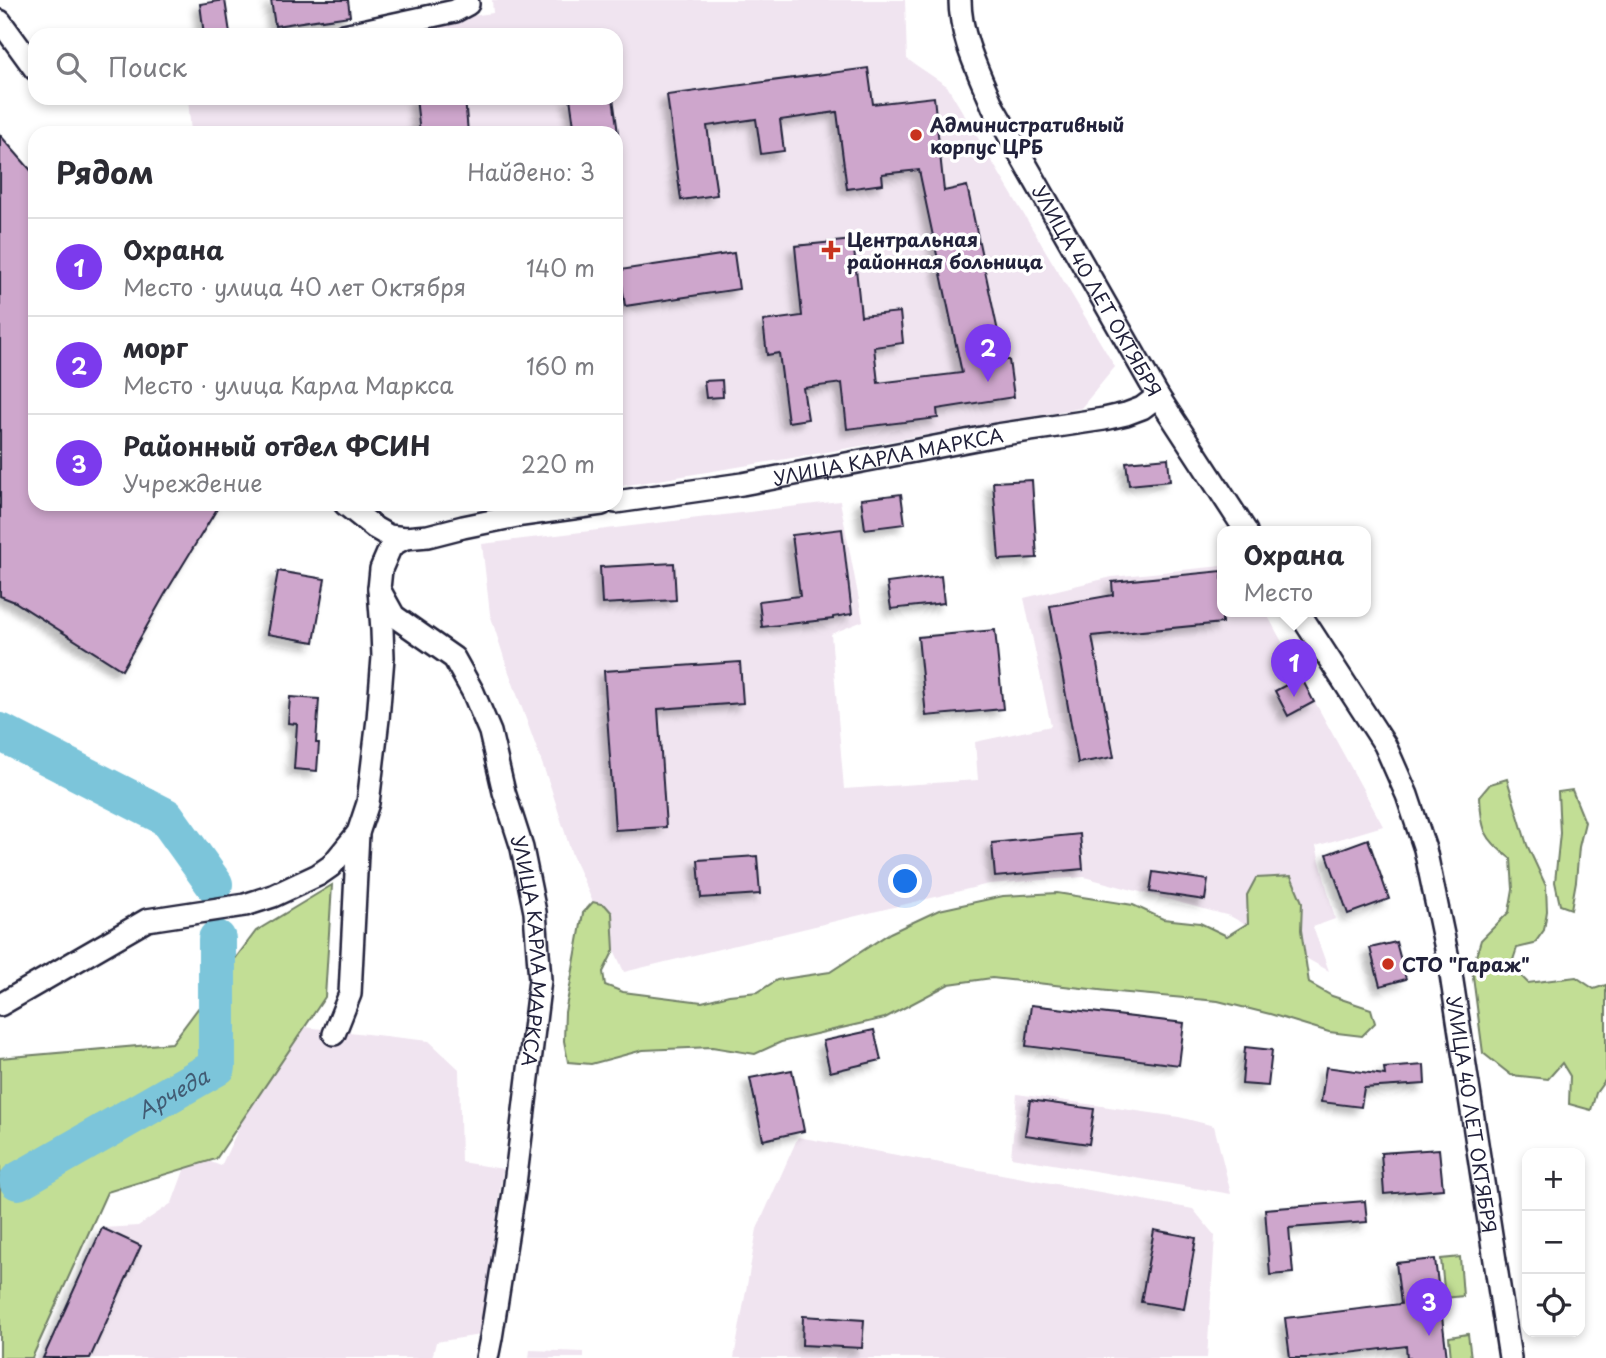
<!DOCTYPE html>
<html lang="ru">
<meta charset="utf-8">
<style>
body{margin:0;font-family:"Playpen Sans",sans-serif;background:#f2f2f3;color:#2b2b33}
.controls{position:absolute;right:21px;bottom:21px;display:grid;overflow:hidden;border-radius:14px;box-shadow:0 4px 10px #0003}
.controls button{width:63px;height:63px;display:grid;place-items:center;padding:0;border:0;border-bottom:2px solid #e1e1e2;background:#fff;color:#2b2b33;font:35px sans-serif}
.you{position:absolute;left:906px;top:882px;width:24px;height:24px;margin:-18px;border:5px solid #fff;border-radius:50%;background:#1a73e8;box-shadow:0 0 0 10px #1a73e833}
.badge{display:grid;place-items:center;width:46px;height:46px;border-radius:50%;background:#7c3aed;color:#fff;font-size:23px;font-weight:700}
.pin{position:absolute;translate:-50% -58px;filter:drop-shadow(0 2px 4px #0008)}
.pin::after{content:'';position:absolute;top:37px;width:24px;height:21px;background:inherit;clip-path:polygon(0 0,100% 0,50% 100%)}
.popup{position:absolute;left:1217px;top:526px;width:154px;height:91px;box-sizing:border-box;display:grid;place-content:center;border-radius:14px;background:#fff;filter:drop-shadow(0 2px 5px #0005);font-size:23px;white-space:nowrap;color:#7c7c81}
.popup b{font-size:26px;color:#2b2b33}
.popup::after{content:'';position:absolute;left:50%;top:100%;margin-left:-14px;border:14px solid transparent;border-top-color:#fff}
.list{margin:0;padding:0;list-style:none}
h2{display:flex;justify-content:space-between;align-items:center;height:91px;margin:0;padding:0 28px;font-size:30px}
h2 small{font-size:23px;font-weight:400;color:#7c7c81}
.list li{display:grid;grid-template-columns:46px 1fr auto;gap:21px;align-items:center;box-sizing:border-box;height:98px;padding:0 28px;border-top:2px solid #e1e1e2}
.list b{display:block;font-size:26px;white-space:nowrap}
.list p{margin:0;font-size:23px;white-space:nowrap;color:#7c7c81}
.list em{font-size:23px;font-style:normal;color:#7c7c81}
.icon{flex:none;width:38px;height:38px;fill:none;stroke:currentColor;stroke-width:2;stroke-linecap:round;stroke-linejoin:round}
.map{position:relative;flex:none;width:1606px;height:1358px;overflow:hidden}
.search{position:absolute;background:#fff;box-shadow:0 4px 10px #0003;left:28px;top:28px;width:595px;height:77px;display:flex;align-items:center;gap:18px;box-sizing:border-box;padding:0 24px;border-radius:21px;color:#7c7c81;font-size:26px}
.panel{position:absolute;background:#fff;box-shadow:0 4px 10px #0003;left:28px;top:126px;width:595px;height:385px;border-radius:21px}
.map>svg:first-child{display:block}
.built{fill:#f0e4f0}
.green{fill:#c2de95;stroke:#728068;stroke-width:2}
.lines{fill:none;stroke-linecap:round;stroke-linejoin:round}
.river{stroke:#7bc5da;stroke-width:38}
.building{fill:#cea6cc;stroke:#22223b;stroke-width:2;filter:url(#shadow)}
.minor-casing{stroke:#22223b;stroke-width:26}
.minor{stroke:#fff;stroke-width:21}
.poi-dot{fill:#c8321e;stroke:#fff;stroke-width:2.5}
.labels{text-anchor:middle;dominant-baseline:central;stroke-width:7;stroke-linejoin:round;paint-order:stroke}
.poi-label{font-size:19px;font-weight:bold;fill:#22223b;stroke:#fff;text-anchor:start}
.street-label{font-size:19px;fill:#22223b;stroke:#fff}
.water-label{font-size:21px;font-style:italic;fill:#415b73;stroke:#fff}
</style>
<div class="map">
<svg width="1606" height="1358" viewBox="0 0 1606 1358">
<defs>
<filter id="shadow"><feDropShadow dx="-6" dy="6" stdDeviation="3.5" flood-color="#0004"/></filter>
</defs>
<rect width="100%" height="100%" fill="#fff"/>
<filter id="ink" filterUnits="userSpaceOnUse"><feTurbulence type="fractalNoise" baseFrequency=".0143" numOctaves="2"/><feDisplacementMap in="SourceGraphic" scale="14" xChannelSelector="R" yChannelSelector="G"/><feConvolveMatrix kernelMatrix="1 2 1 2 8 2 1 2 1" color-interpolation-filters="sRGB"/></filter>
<g filter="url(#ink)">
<g class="built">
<path d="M492,0H905L907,59L947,86L1115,367L1081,408L786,459L616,487V133H191L188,98H616V35H334L493,13Z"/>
<path d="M840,501L863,621L831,634L844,789L978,780L975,742L1051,726L1024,598L1112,577L1222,566V611H1265L1383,826L1316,846L1335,919L1313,927L1329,971L1230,916L1084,877L989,884L624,972L572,855L551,788L506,664L490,614L482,544Z"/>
<path d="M287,1025L429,1041L459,1069L461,1162L503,1169L480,1335L436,1342L432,1358H43L102,1228L138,1226L172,1203L190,1154L221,1166Z"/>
<path d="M1017,1094L1179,1117L1214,1126L1231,1194L1011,1157Z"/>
<path d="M798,1137L1193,1209L1215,1236L1207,1358H734L757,1229Z"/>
<path d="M530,1350L584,1352V1358H529Z"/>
</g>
<g class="green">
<path d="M1507,779L1527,845L1546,886L1547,911L1544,930L1534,944L1517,948L1511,966L1528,983L1576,977L1594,989L1606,985V1079L1596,1093L1591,1110L1569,1104L1570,1076L1562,1063L1548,1079L1511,1075L1483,1053L1472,969L1481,940L1509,912L1513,889L1511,859C1484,839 1481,829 1480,796L1490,784Z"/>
<path d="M1572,790L1585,822L1579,847L1576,881L1571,909L1560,905L1555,882L1560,833L1558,792Z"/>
<path d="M1291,876L1302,902L1301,930L1309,983L1332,996L1371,1009L1375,1023L1362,1036L1329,1032L1270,1014L1218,1001L1117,992L992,978L949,984L885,1018L781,1042L755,1054L712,1047L643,1050L591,1064L568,1062L564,1041L565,1012L569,992L583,913L593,902L605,905L612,913L614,950L603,972L605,985L623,992L702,1002L729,995L758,992L777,980L830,972L890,933L939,910L1003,896L1057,893L1133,905L1163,919L1200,923L1227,936L1248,923L1247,895L1256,878Z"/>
<path d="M332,885L325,997L216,1159L107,1192L32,1358H0V1058L172,1043L256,931Z"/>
<path d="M1460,1257L1463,1296L1445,1298L1441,1259Z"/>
<path d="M1468,1334L1471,1358H1451L1449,1337Z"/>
</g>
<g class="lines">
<g class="river">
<path d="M0,732L166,817L214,884"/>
<path id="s1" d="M18,1181L217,1067V939"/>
</g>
</g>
<g class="building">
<path d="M225,0L230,33L204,35L200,4Z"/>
<path d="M271,0H348L350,16L322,20V19L275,26Z"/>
<path d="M868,68L873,104L934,97L944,191L967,186L1004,360H1009L1014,397L937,409L938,418L847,429L842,383L803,388L808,419L788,422L779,353L767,355L763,321L802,316L795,246L853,240L861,316L900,312L903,343L874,347L878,383L962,373L919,170L882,174L883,184L847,189L837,112L780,120L784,151L761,154L756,119L707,126L717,195L681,200L667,95Z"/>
<path d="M416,98H465L468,133H420Z"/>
<path d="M570,98H613L618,133H575Z"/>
<path d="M0,135L35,175V504H220L165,594L122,670L15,602L0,596Z"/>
<path d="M734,253L739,289L625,306L620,270Z"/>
<path d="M722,380L723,397L706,398L704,381Z"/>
<path d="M1168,458L1170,481L1129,485L1126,462Z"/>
<path d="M1032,480L1037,558L999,560L993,482Z"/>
<path d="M901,494L905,524L865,529L861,499Z"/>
<path d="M842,529L852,614L833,617V619L762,627L759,601L800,596L792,535Z"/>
<path d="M674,563L676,600L602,604L600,567Z"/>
<path d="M278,571L325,579L314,642L267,634Z"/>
<path d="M1222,571V623L1092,636L1114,757L1078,763L1050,606L1113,595L1112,582Z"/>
<path d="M941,576L944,603L891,609L887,583Z"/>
<path d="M995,630L1003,709L926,716L918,637Z"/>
<path d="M740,662L743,703L658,709L666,827L615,830L604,671Z"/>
<path d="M1301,677L1314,702L1288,716L1275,691Z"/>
<path d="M290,697L319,699L316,743H319L317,771L294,769L297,724L288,723Z"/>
<path d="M1080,834L1083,869L995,877L992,843Z"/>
<path d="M1368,839L1389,899L1348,914L1327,854Z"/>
<path d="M757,856L760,894L701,898L698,860Z"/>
<path d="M1153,872L1208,880L1205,900L1150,892Z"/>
<path d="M1396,942L1406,979L1380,986L1370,948Z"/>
<path d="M1031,1005L1184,1023L1179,1065L1026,1046Z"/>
<path d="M874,1030L881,1060L830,1072L823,1041Z"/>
<path d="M1245,1047L1272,1050L1268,1086L1242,1084Z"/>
<path d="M1424,1065L1425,1084L1364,1088L1361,1107L1321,1102L1326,1067L1385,1075L1384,1068Z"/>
<path d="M792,1070L804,1131L763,1140L750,1078Z"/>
<path d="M1030,1100L1094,1109L1089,1144L1025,1135Z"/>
<path d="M1439,1149L1443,1189L1384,1194L1381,1153Z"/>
<path d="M1365,1201L1367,1222L1289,1228L1293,1273L1270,1275L1265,1209Z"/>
<path d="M102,1228L141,1246L90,1358H43Z"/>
<path d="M1154,1230L1196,1238L1184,1309L1141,1302Z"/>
<path d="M1435,1259L1447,1358H1407L1406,1346L1308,1358H1290L1285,1318L1401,1304L1396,1263Z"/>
<path d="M803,1316L864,1320L862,1348L802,1345Z"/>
</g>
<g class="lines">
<g class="minor-casing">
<g id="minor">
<path id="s2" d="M960,0C960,37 979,73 993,107L1158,396L1246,531"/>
<path d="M0,21L35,69"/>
<path d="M344,35L455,11L468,4L467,0"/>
<path id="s3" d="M616,502L742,484L997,435L1104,419L1126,414L1142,408L1158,396"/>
<path d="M345,504L375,528L389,536L405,538L428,536L463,527L522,515L602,504"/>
<path id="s4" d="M379,589L394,616L454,658L473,692L490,732L504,792L522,848L535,912L540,980L514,1192L491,1338L487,1358"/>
<path id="s5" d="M1298,611L1385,745L1407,795L1425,849L1450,968L1510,1358"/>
<path d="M0,1005L147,920L245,905L273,896L318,875L331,866L358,833"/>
<path d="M334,1034L350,994L358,833L368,803L378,719L383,657L382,630L379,589L381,569L391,546L405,538"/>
</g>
</g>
<use href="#minor" class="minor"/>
</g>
</g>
<g class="poi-dot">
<circle cx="916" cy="135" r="7"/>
<path d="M827.5 239.5h7v7h7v7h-7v7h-7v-7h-7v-7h7z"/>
<circle cx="1388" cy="964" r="7"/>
</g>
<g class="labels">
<g class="poi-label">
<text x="930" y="124">Административный<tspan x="930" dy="22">корпус ЦРБ</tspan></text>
<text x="847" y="239">Центральная<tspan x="847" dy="22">районная больница</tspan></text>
<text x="1402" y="964">СТО "Гараж"</text>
</g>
<g class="street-label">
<text stroke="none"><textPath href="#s2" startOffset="324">УЛИЦА 40 ЛЕТ ОКТЯБРЯ</textPath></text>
<text stroke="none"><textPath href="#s3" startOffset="276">УЛИЦА КАРЛА МАРКСА</textPath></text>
<text stroke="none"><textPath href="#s4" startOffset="411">УЛИЦА КАРЛА МАРКСА</textPath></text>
<text stroke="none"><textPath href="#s5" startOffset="541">УЛИЦА 40 ЛЕТ ОКТЯБРЯ</textPath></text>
</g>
<g class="water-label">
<text stroke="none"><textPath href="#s1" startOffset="178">Арчеда</textPath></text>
</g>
</g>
</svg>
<div class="controls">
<button>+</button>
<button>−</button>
<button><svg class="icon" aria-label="locate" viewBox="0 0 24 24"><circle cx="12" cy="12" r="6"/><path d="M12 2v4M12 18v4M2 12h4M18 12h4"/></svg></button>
</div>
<div class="you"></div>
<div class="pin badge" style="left:1294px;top:697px">1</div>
<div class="popup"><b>Охрана</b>Место</div>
<div class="pin badge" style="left:988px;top:382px">2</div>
<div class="pin badge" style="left:1429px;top:1336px">3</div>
<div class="search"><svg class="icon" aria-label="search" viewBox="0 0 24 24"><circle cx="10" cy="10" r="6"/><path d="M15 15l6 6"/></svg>Поиск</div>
<section class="panel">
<h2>Рядом<small>Найдено: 3</small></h2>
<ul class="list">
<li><span class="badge">1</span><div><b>Охрана</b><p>Место · улица 40 лет Октября</p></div><em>140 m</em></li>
<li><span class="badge">2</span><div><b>морг</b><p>Место · улица Карла Маркса</p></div><em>160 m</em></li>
<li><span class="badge">3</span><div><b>Районный отдел ФСИН</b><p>Учреждение</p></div><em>220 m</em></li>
</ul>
</section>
</div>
